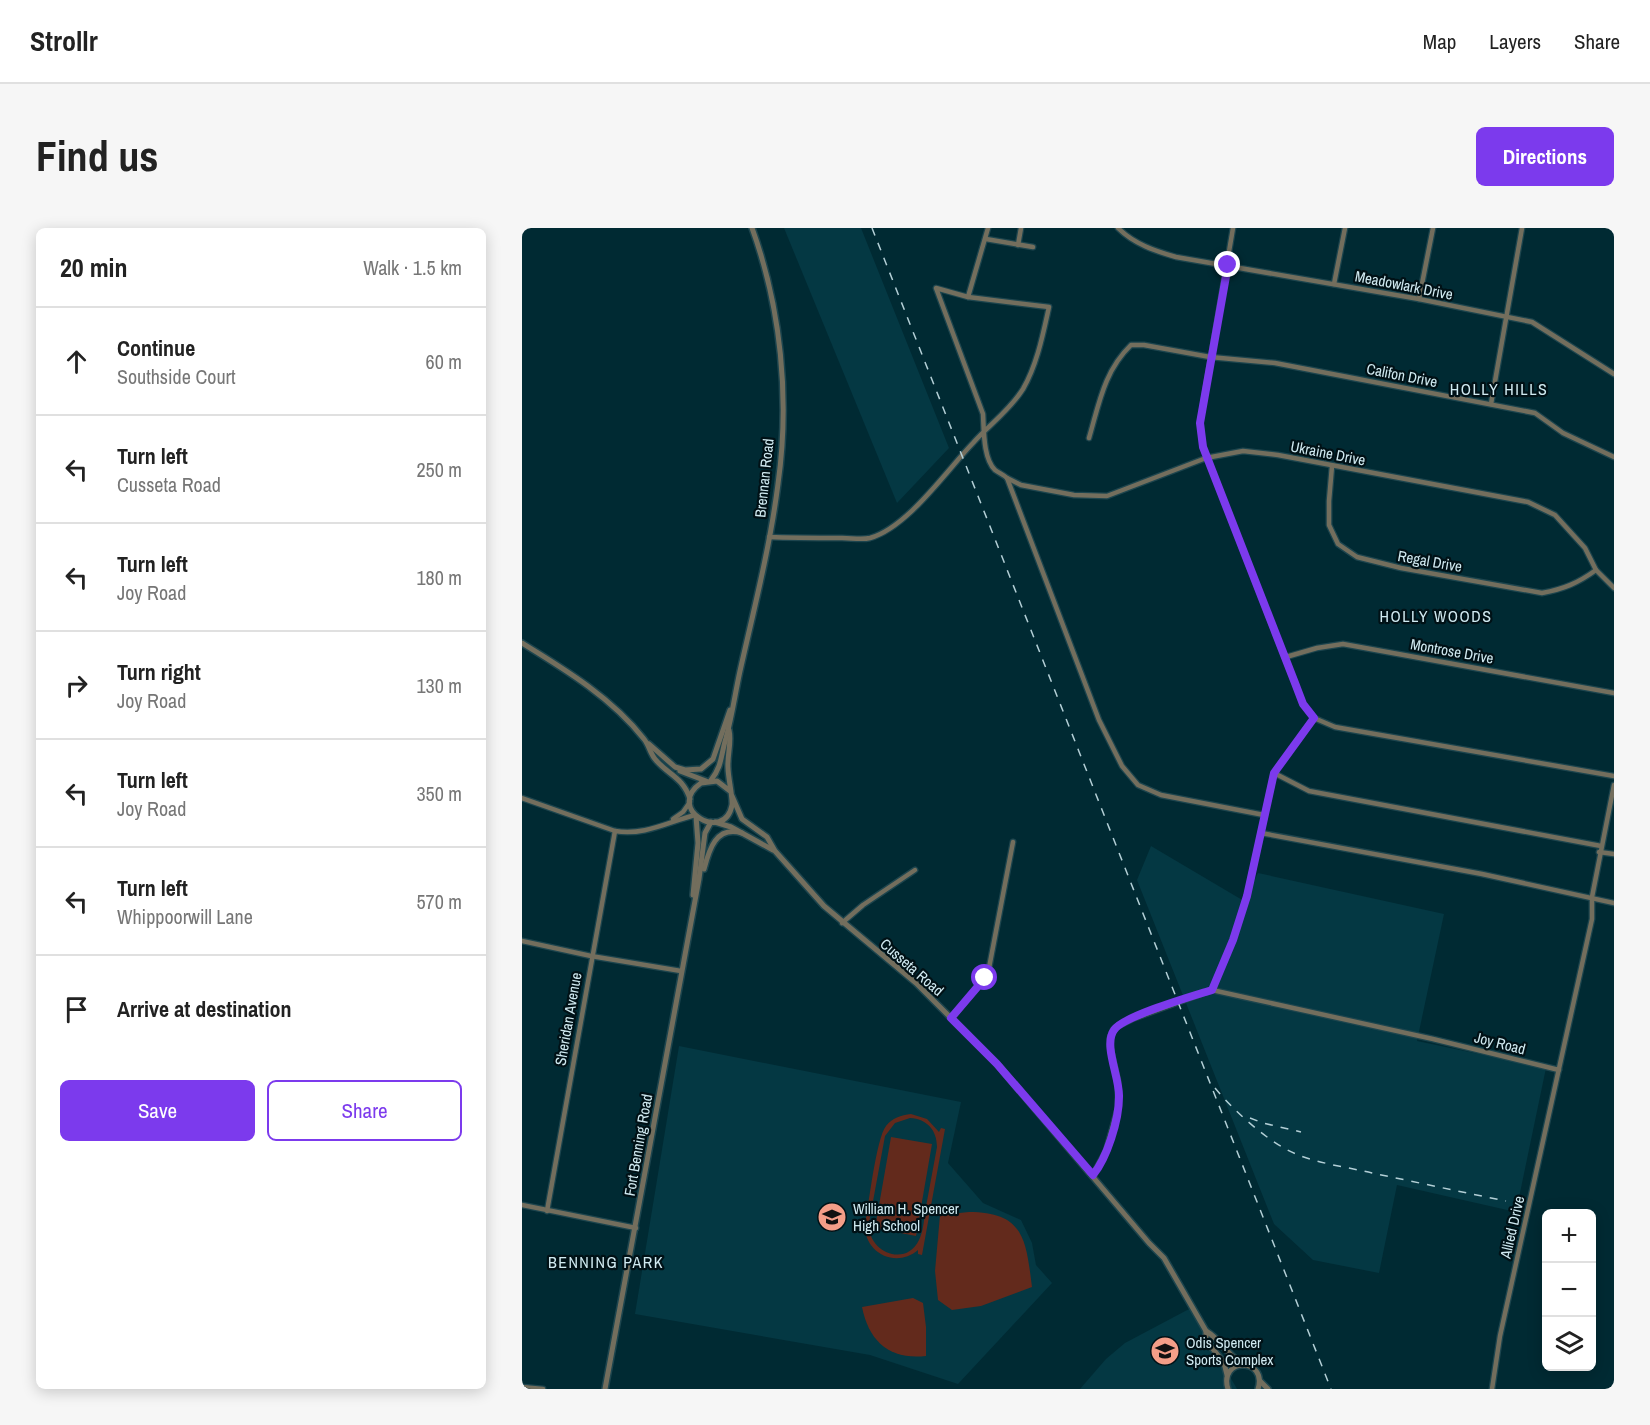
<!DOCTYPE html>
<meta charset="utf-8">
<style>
body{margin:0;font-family:"Archivo Narrow",sans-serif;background:#f6f6f6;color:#222}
.controls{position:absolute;right:18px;bottom:18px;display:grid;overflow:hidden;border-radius:9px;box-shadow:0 3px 15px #0003}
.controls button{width:54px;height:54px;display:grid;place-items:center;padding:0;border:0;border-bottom:2px solid #e0e0e0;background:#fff;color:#222;font:30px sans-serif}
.stop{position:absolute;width:18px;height:18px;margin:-14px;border:4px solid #7c3aed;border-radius:50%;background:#fff}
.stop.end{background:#7c3aed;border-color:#fff;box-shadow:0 2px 6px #0008}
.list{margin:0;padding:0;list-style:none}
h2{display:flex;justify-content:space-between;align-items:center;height:78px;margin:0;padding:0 24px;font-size:26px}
h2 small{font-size:20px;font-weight:400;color:#767676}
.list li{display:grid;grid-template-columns:39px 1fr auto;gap:18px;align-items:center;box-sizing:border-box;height:108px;padding:0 24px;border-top:2px solid #e0e0e0}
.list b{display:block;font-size:22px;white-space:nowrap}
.list p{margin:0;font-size:20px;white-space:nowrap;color:#767676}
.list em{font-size:20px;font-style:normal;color:#767676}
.actions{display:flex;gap:12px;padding:18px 24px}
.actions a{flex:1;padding:14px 0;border:2px solid #7c3aed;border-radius:9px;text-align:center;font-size:21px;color:#7c3aed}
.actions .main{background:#7c3aed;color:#fff}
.icon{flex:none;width:33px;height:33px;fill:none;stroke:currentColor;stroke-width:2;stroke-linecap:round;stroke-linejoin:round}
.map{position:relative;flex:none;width:1092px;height:1161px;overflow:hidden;border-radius:9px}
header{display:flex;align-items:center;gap:36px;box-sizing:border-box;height:84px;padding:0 30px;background:#fff;border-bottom:2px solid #e0e0e0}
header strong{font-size:28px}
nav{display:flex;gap:33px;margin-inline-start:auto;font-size:21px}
.intro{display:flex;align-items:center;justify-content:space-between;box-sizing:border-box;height:144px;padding:0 36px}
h1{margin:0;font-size:42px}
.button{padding:15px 27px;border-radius:9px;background:#7c3aed;color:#fff;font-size:21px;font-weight:700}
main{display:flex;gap:36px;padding:0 36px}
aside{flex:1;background:#fff;border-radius:9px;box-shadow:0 3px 15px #0003}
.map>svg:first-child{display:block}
.built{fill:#043843}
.green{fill:#632a1c;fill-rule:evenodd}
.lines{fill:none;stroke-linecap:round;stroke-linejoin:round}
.minor-casing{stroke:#1d454e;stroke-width:7}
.tertiary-casing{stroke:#1d454e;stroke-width:8}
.minor{stroke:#736e5d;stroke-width:4.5}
.tertiary{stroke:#736e5d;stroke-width:5}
.rail{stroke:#b3cfd6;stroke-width:1.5;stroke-dasharray:8 8;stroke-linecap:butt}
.route{stroke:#7c3aed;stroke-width:8}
.labels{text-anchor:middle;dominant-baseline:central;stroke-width:4.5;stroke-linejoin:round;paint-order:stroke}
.street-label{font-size:15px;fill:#d0eaf1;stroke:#001116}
.poi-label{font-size:15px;fill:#d0eaf1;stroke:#001116;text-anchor:start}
.neighbourhood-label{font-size:16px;letter-spacing:1.5px;fill:#d0eaf1;stroke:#001116}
</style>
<header>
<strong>Strollr</strong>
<nav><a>Map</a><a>Layers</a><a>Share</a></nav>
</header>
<div class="intro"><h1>Find us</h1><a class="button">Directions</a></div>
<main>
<aside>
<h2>20 min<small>Walk · 1.5 km</small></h2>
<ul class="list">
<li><svg class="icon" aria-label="ahead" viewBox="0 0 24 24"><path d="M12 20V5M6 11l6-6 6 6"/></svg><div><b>Continue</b><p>Southside Court</p></div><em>60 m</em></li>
<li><svg class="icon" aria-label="left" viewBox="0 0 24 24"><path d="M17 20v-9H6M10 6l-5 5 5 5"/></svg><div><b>Turn left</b><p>Cusseta Road</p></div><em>250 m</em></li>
<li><svg class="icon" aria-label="left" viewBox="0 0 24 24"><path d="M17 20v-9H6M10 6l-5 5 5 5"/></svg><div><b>Turn left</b><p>Joy Road</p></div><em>180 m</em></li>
<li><svg class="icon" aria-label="right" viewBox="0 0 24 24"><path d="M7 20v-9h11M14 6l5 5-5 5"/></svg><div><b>Turn right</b><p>Joy Road</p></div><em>130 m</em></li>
<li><svg class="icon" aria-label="left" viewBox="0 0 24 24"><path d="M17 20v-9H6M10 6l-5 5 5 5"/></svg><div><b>Turn left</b><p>Joy Road</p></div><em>350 m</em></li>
<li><svg class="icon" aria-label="left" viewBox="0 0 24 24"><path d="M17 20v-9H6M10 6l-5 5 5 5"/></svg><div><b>Turn left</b><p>Whippoorwill Lane</p></div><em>570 m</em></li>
<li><svg class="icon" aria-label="arrive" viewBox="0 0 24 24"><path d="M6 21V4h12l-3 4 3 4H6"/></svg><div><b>Arrive at destination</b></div></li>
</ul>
<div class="actions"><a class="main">Save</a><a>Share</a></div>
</aside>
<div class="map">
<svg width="1092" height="1161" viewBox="0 0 1092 1161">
<rect width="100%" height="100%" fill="#002a33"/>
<g class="built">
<path d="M262,0H339L427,220L375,275Z"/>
<path d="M629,618L722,673L736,645L922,686L895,813L1024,840L994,984L875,957L857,1045L791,1032L752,996L615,652Z"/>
<path d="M157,818L439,874L426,935L461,975L499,992L510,1015L514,1037L530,1055L436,1156L348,1127L113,1086Z"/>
<path d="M669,1080L715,1161H558L584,1131L603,1115Z"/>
</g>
<g class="green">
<path d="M389,886L405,891L417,904L419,900L423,901L400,1027L396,1026V1022C374,1041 341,1025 343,995C347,976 354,911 364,898C370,890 379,887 389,886ZM388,890C405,891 415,902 415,919C411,941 407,962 403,984C402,993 401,1004 397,1012C384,1040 345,1024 347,995L363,908L373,895Z"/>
<path d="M369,909L410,916L394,1008L353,1000Z"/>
<path d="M447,984C503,984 504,1013 510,1059L459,1078L430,1082L416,1072L413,1043L418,987Z"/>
<path d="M391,1070L401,1075L404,1099V1128C368,1132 347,1114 340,1079Z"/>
</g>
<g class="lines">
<g class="minor-casing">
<g id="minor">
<path d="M596,0C612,16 633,23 654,29L897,71L1010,94L1092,146"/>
<path d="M711,0L678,195L681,219L781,476L792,490"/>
<path d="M464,11L511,19"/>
<path d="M496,17L499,0"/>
<path d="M812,56L823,0"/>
<path d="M446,69L466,0"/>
<path d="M897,71L911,0"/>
<path d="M969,176L1000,0"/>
<path d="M567,210C577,176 582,143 609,117H622L688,129L753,135L1013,185L1041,205L1092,229"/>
<path d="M810,238L807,273V297L816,316L835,329L879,340L1020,365C1042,361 1056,355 1074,342"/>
<path d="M485,250L499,257L552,267L585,268L684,230L721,223L756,227L1006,274L1033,287L1063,320L1074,342L1092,360"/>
<path d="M247,309C272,310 296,310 320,310C329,310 340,312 348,310C386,299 424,243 451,215C467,197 488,182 501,161C515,137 521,106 527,79L446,69L414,60L461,186C462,202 461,230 473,242C477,245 482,247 485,250L577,492L600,538L616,557L639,567L742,587"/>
<path d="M764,429L795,420L821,416L1092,465"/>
<path d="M792,490L813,499L1092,548"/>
<path d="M752,545L787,563L1079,618"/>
<path d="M0,570L93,603C122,608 146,594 173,587"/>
<path d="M151,591L161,584L168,574"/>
<path d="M739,605L960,646L1092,675"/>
<path d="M1077,624L1092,626"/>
<path d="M320,695L341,677L393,642"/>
<path d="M0,713L69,728L159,743"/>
<path d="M690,762L711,712L725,668L752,545L792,490"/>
<path d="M429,790L457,758L467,740L491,614"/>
<path d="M571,947L584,923L596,880V853L588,818V810L591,802L596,798L610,791L690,762L911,811L1037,842"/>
<path d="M0,977L114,1000"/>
<path d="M25,983L93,603"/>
<path d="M0,1159L21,1161"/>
<path d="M970,1161L978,1108L1070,691V669L1092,557"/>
</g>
</g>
<g class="tertiary-casing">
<g id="tertiary">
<path d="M0,415C44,442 90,470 122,511C127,517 128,525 133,531C146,547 161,549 168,571"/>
<path d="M207,502C210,514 205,527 206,540C206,549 211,570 210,577C203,616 142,581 179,555L195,553L208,563"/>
<path d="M127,516L153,539L163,542L179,541L191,531L208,482"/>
<path d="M158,543L184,553"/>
<path d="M189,552C200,539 199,526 204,510C210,488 213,466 218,443C232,381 248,319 256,256C268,171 259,80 230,0"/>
<path d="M210,568L220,591L245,609L253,623L302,678L394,755L475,836L627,1015L642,1030L684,1103C701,1113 703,1127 724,1137"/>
<path d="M193,594L209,599L251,622"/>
<path d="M182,641C187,622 194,597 220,605"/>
<path d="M171,667L176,615L174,588"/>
<path d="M684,1103V1112L702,1135L705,1147"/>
<path d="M738,1153L746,1161"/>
<path d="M83,1161L177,651L183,605L189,594"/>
<path d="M706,1161C696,1129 746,1129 736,1161"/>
</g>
</g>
<use href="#minor" class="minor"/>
<use href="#tertiary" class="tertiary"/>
<g class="rail">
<path d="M350,0L809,1161"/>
<path d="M693,860C712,883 747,915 774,926C798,936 825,939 850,945C894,954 939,964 984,973"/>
<path d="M728,890L741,895L779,904"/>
</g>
</g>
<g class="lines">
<path class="route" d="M463,750L429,790L475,836L571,947C585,930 597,892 597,869C598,850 581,817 592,802C601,788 671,768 690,762L711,712L725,668L752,545L792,490L781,476L773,455L681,219L678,195L706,37"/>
</g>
<defs>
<g id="school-disc" transform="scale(1.5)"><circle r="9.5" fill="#f49e88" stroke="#001116"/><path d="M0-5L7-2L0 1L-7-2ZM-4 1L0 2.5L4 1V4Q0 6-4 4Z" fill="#111"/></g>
</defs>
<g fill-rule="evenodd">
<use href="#school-disc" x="310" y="989"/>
<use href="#school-disc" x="643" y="1123"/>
</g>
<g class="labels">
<g class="street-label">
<text transform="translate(882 57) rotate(11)">Meadowlark Drive</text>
<text transform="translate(880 147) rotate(11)">Califon Drive</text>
<text transform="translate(806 225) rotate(11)">Ukraine Drive</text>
<text transform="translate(242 250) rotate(-84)">Brennan Road</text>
<text transform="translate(908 333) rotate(10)">Regal Drive</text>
<text transform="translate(930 423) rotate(10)">Montrose Drive</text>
<text transform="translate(390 739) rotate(41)">Cusseta Road</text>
<text transform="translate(46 791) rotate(-80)">Sheridan Avenue</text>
<text transform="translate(978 815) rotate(14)">Joy Road</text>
<text transform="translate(116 917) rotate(-80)">Fort Benning Road</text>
<text transform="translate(990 999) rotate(-77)">Allied Drive</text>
</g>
<g class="poi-label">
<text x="331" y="980">William H. Spencer<tspan x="331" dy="17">High School</tspan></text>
<text x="664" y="1114">Odis Spencer<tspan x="664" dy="17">Sports Complex</tspan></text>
</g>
<g class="neighbourhood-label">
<text x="977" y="161">HOLLY HILLS</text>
<text x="914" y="388">HOLLY WOODS</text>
<text x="84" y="1034">BENNING PARK</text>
</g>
</g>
</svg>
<div class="controls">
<button>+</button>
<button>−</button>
<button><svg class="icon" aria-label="layers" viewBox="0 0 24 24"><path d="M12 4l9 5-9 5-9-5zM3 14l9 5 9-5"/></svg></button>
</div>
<div class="stop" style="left:463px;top:750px"></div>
<div class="stop end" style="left:706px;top:37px"></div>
</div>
</main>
